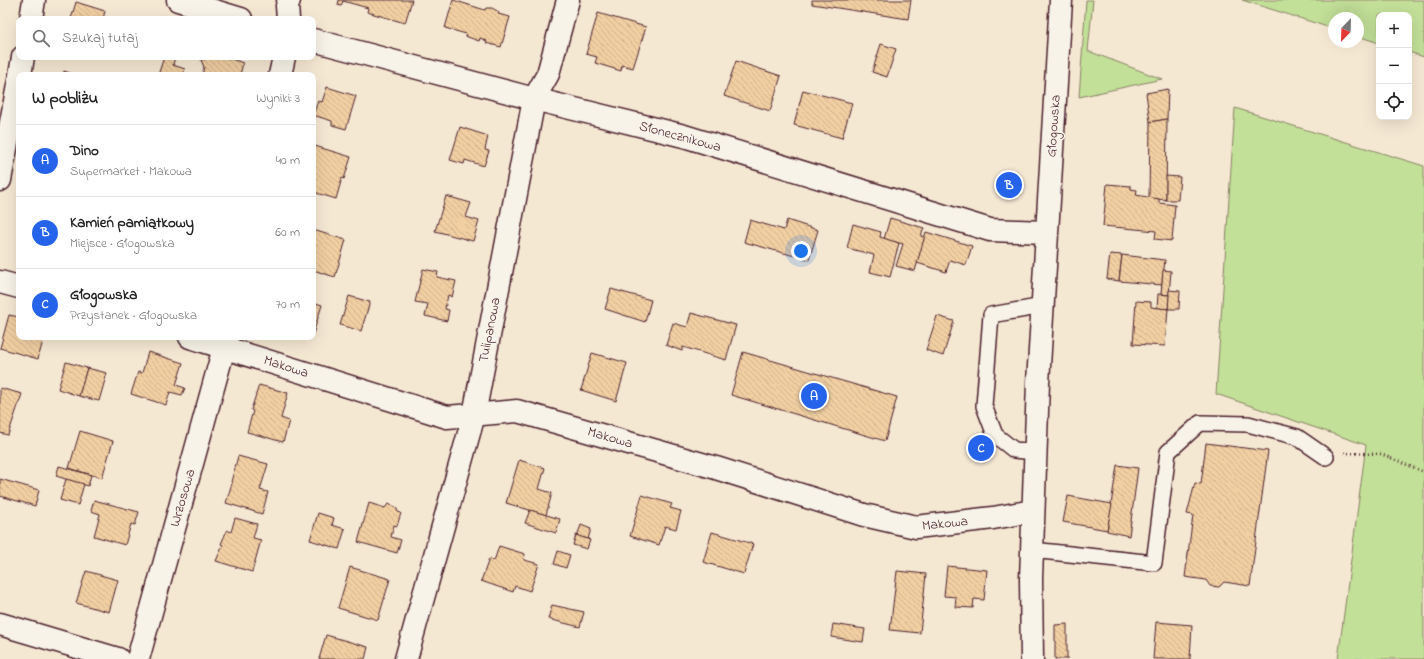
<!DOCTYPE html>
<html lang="pl">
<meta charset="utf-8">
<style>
body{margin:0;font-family:"Indie Flower",sans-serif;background:#f2f2f2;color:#222}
.controls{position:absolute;right:12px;top:12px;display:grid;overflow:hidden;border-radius:8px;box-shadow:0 4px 16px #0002}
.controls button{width:36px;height:36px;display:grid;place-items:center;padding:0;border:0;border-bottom:1px solid #e0e0e0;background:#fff;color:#222;font:20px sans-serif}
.compass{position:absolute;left:1328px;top:12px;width:36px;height:36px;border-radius:50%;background:#fff;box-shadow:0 4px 16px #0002;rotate:203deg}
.you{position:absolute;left:801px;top:251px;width:14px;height:14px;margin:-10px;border:3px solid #fff;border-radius:50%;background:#1a73e8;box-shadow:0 0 0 6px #1a73e833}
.badge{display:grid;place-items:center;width:26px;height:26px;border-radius:50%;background:#2563eb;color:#fff;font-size:13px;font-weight:700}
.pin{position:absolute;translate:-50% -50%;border:2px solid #fff;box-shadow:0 1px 4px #0006}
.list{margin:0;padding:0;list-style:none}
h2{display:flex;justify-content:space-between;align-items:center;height:52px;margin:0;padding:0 16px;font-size:17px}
h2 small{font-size:13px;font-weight:400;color:#767676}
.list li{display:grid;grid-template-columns:26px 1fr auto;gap:12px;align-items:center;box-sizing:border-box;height:72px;padding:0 16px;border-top:1px solid #e0e0e0}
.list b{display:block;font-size:15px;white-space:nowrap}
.list p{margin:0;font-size:13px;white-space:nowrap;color:#767676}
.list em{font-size:13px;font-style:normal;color:#767676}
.icon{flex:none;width:22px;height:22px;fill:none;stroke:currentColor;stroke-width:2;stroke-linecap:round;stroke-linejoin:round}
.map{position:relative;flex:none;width:1424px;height:659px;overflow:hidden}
.search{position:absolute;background:#fff;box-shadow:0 4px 16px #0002;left:16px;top:16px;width:300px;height:44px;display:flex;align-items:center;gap:10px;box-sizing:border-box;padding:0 14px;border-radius:8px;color:#767676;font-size:15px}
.panel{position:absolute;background:#fff;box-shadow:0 4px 16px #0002;left:16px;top:72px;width:300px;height:268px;border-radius:8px}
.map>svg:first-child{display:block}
.grass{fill:#c2e098;stroke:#868062}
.building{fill:url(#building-back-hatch);stroke:#4a1f2b}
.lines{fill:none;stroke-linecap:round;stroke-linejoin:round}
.lane-casing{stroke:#4a1f2b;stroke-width:18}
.street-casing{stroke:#4a1f2b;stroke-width:25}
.secondary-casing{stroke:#4a1f2b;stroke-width:25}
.path{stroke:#4a1f2b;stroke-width:2.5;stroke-dasharray:1 3;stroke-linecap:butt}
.lane{stroke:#f7f3e8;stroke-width:15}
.street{stroke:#f7f3e8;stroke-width:22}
.secondary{stroke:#f7f3e8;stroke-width:22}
.labels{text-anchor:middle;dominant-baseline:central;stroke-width:3;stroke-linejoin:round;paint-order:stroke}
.street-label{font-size:14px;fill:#4a1f2b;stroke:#f7f3e8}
</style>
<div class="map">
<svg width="1424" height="659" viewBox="0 0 1424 659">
<defs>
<pattern id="building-back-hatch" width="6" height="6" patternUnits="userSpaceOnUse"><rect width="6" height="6" fill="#f1cfa2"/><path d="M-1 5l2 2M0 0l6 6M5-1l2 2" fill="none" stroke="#d0b18c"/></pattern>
</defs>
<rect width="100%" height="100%" fill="#f5e8d3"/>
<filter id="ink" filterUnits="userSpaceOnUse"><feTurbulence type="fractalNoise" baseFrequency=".025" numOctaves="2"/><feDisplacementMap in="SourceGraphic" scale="8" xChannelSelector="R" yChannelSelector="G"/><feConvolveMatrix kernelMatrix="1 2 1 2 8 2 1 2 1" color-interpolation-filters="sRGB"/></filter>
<g filter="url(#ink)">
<g class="grass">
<path d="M1086,0H1093L1088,51L1162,79L1079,97Z"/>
<path d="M1242,0H1424V57L1409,52V15H1379V43L1358,36V18H1334V29Z"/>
<path d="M1235,108L1424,166V659H1338L1366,445L1216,394Z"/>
</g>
<g class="building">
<path d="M339,0H412L405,23L367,12L368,8L343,1L341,6L338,5Z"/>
<path d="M453,0L485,10L486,8H492L499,12L498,14L510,17L501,47L486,43L487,41L480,38L479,41L465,36L466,34L445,28Z"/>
<path d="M812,0H911L908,19L812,4Z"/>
<path d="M76,2L105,11L103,19H71Z"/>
<path d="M598,13L646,27L633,68L622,65L621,71L595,63L597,57L586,54Z"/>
<path d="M881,44L896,49L887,77L872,72Z"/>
<path d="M164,57H175L173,65L185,69L183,75H158Z"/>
<path d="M212,57H226L243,63L240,75H202L204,67L201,60Z"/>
<path d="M736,61L781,76L770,111L724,96Z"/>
<path d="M64,71L76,75H63Z"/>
<path d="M327,87L356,96L346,129L332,125V121L313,115L318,101L322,102Z"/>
<path d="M1168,89L1167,119L1150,122L1146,93Z"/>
<path d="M803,90L852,103L842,138L794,125Z"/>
<path d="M1167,119L1166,200L1149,198L1150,122Z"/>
<path d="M460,127L488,136L485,150L489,151L484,166L465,160L464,164L450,160Z"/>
<path d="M315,146L351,157L344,179L342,178L336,199L313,192V152Z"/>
<path d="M1166,176L1180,177L1178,200H1166Z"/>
<path d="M1107,184L1131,186V189L1137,190L1136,195L1159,199V203L1175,205L1172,241L1155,239L1156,231L1103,226Z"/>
<path d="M446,196L471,203L466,217L479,221L473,241L435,231Z"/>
<path d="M890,218L924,228L921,236L925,237L915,271L896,266L903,244L884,239Z"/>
<path d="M750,220L784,230L787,220L818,230L809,260L744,242Z"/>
<path d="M853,224L881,232L880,237L899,243L890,277L870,272L874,255L847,248Z"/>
<path d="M313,230L346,240L335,277L313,270Z"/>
<path d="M926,232L972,246L966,265L950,260L946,272L917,263Z"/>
<path d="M1110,254L1122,255L1119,281L1107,279Z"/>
<path d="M1122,255L1165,260L1162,285L1119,281Z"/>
<path d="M423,269L438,272L437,277L456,281L452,297L448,295L445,309L449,310L447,321L425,316L428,304L415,302Z"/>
<path d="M1163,270L1171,271L1169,295L1161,294Z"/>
<path d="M611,289L651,300L645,322L605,309Z"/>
<path d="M1169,290L1180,291L1179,309H1168Z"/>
<path d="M1158,294L1169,295L1168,309L1157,308Z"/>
<path d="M349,296L370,302L361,331L340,325Z"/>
<path d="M1136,301L1151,302V307L1168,309L1165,346L1133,344Z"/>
<path d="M313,302L322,305L313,334Z"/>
<path d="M691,313L736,325L726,360L683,347L682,351L666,345L673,323L687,327Z"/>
<path d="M9,315L19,317V337H44L38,359L0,348Z"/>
<path d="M937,316L954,321L943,356L926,350Z"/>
<path d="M148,352L183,363L176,385L185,388L182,395L170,392L166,405L131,394L138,372L142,373Z"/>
<path d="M743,352L897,397L885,441L731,395Z"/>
<path d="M592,353L627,363L616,401L581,390Z"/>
<path d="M66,362L87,368L79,396L58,389Z"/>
<path d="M87,368L107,373L99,401L79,396Z"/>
<path d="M259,385L288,393L281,418L289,421L283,442L247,432L253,411L251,410Z"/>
<path d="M0,388L22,394L8,435L0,433Z"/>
<path d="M80,431L113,441L102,478L69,468Z"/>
<path d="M1206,443L1268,451L1250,586L1224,582L1219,587L1210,586L1206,580L1185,577L1193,515L1187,514L1195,483L1201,484Z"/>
<path d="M238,456L268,464L260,490L268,492L262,514L226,503L232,483L231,482Z"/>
<path d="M519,460L545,468L539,489L552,493L546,515L506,503Z"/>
<path d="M1117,465L1138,468L1129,536L1107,531Z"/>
<path d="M59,466L91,475L88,486L56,476Z"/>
<path d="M0,479L39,490L35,506L0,496Z"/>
<path d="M66,479L84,484L78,505L60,500Z"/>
<path d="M642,495L672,504L670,508L681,511L676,529L665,526L659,545L630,536Z"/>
<path d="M1068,496L1112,504L1107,530L1063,522Z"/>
<path d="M94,500L139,512L135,525L131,524L125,545L94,536L100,514L91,511Z"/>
<path d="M369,503L385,508L388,504L396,507L398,512L401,513L397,526L394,525L391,537L401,540L397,553L358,542Z"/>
<path d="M530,510L560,519L556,533L525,523Z"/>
<path d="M318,513L334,518L332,525L345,529L339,549L310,540Z"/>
<path d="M235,518L257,524L253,538L261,540L252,572L216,561L223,545L221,544L227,530L231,532Z"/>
<path d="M581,525L591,529L588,539L577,536Z"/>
<path d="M712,532L753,544L744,574L703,562Z"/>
<path d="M576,535L590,540L587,549L573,545Z"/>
<path d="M499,546L525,554L524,560L539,564L530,591L515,586L513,592L481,581L489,559L494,561Z"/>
<path d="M558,551L570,555L566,568L554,564Z"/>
<path d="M947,566L987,570L984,600L974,599L973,608L955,607L956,597L944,596Z"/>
<path d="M350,567L390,579L378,620L338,608Z"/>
<path d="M86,571L118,580L109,612L76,603Z"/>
<path d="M897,571L926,574L920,633L890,630Z"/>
<path d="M552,605L584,612L580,627L548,619Z"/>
<path d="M1156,622L1192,625L1190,659H1153Z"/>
<path d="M833,624L865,629L863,642L831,637Z"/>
<path d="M1067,624V659H1055V625Z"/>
<path d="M326,635L368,647L365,659H319Z"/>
</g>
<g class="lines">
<g class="lane-casing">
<g id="lane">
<path d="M1036,452L1014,450L995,435L984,406L991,315L1043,306"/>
<path d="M1032,550L1154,563L1168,452L1200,423L1248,424L1297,437L1326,457"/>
</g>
</g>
<g class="street-casing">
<g id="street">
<path d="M178,0L241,19"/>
<path d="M31,19L34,0"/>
<path d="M288,19L287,6L289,0"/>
<path d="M313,40L534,99L684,136L990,230L1046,232"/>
<path d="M20,75L23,57"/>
<path d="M280,75L284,57"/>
<path d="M0,180L19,80"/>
<path d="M0,282L19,287"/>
<path d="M190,337L447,417L517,411L716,468L864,515L916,527L993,518L1033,511"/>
<path d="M0,624L118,659"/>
<path d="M138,659L227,337"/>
<path d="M406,659L474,415L534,99L548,74L568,0"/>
</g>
</g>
<g class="secondary-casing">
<path id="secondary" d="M1032,659L1031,579L1038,383L1061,0"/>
</g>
<path class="path" d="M1344,453L1381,454L1424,472"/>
<use href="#lane" class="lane"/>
<use href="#street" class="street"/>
<use href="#secondary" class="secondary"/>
</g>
</g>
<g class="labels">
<g class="street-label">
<text transform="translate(1054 126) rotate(-86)">Głogowska</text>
<text transform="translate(680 137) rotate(15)">Słonecznikowa</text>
<text transform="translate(490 330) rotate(-79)">Tulipanowa</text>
<text transform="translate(286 367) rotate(17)">Makowa</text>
<text transform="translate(610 438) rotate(16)">Makowa</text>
<text transform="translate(183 498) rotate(-74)">Wrzosowa</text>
<text transform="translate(945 524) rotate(-6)">Makowa</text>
</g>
</g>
</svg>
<div class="controls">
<button>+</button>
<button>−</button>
<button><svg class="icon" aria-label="locate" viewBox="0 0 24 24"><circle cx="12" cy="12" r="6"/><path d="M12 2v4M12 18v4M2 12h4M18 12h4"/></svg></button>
</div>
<svg class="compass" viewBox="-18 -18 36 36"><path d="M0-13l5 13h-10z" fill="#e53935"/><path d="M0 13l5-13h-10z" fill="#767676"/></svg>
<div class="you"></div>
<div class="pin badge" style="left:814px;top:396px">A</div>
<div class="pin badge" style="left:1009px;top:185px">B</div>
<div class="pin badge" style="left:981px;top:448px">C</div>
<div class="search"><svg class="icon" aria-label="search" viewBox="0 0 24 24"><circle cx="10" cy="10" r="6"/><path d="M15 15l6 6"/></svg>Szukaj tutaj</div>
<section class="panel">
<h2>W pobliżu<small>Wyniki: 3</small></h2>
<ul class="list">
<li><span class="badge">A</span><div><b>Dino</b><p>Supermarket · Makowa</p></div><em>40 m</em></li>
<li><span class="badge">B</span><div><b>Kamień pamiątkowy</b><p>Miejsce · Głogowska</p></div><em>60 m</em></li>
<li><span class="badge">C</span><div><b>Głogowska</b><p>Przystanek · Głogowska</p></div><em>70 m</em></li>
</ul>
</section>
</div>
